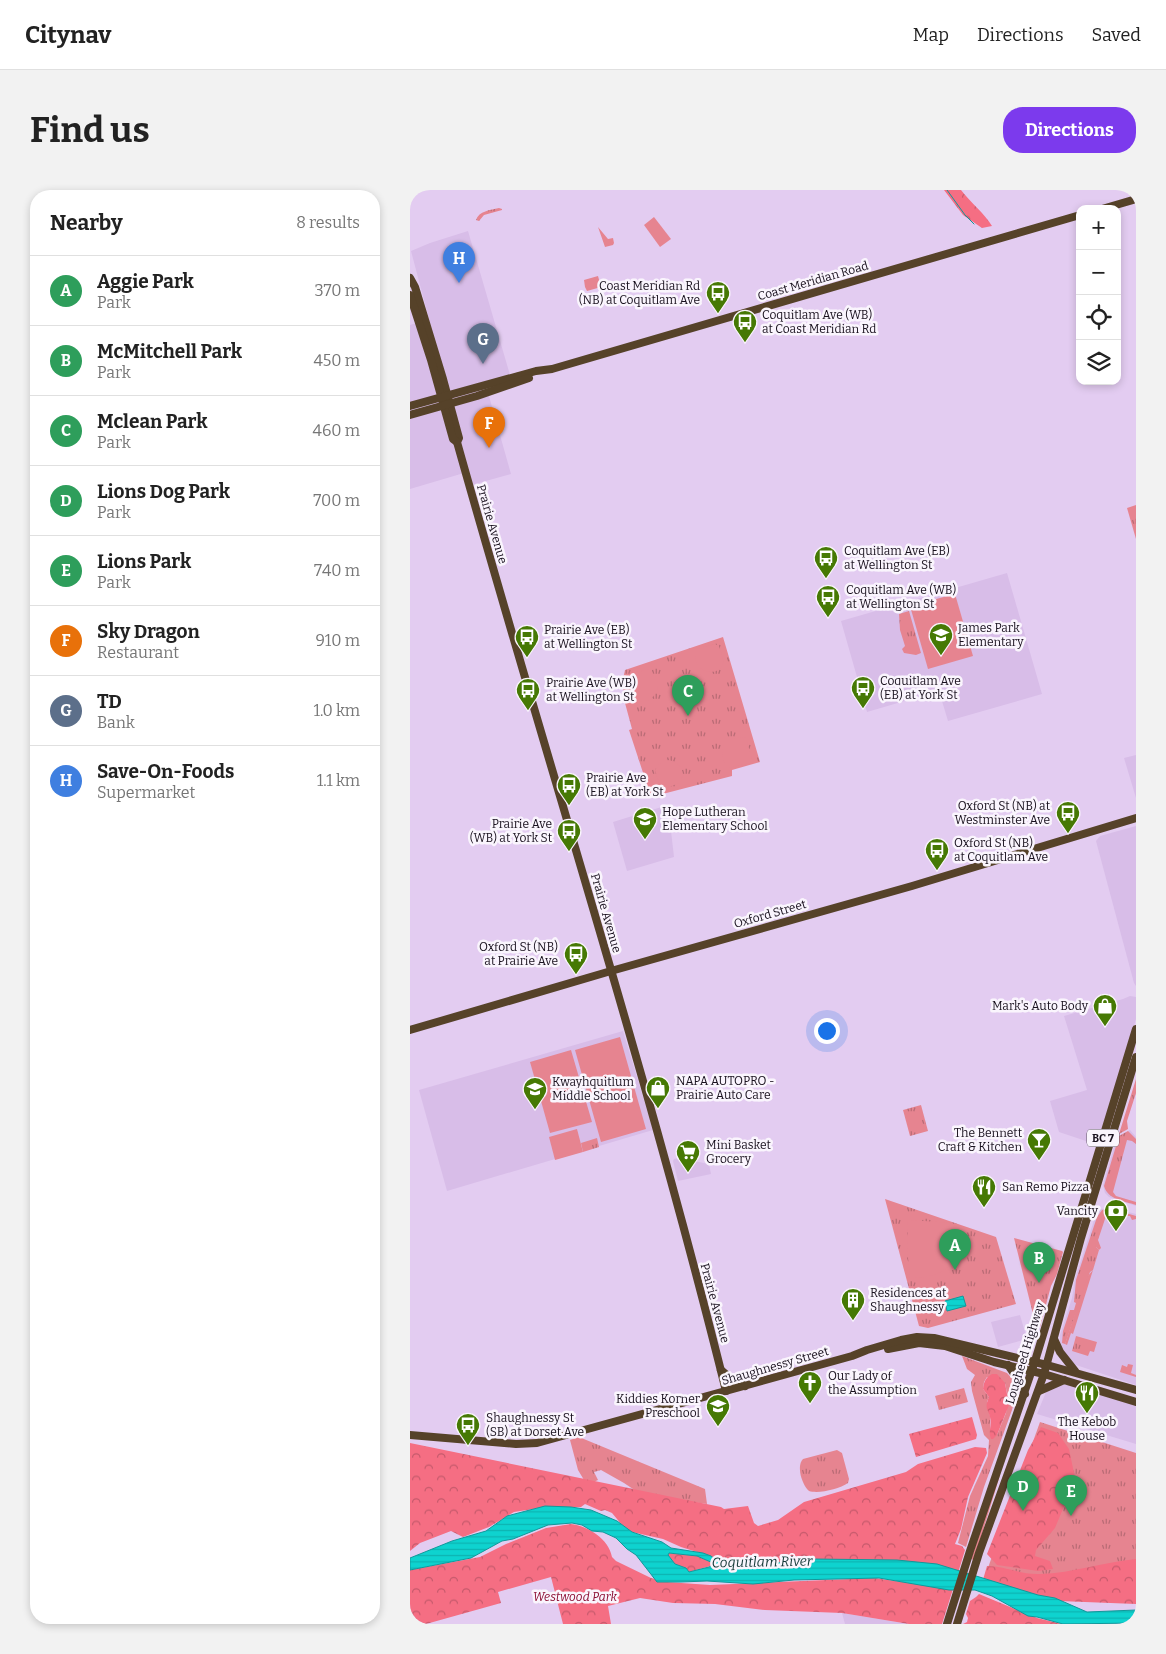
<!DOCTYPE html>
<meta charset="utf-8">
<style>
body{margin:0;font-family:Bitter,serif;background:#f2f2f2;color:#222}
.controls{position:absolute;right:15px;top:15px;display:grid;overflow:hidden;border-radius:10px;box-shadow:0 2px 8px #0003}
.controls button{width:45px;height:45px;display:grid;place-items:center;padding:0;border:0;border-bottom:1px solid #e0e0e0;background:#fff;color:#222;font:25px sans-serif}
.you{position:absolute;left:416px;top:840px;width:18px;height:18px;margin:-12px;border:4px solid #fff;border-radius:50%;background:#1a73e8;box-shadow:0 0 0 8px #1a73e833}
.badge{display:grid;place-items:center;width:32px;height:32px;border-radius:50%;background:#7c3aed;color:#fff;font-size:16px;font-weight:700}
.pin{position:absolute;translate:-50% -41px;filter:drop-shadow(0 1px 2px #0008)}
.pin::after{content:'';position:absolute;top:26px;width:18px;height:15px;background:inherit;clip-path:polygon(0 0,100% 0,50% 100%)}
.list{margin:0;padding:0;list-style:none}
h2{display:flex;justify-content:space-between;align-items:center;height:65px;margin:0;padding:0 20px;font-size:21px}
h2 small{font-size:16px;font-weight:400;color:#767676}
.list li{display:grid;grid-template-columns:32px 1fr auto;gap:15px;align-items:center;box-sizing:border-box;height:70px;padding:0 20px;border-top:1px solid #e0e0e0}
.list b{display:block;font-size:19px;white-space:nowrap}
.list p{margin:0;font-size:16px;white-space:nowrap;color:#767676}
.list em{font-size:16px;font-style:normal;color:#767676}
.icon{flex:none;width:28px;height:28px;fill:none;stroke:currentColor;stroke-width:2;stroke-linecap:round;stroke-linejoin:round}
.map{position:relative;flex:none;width:726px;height:1434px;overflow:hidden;border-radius:20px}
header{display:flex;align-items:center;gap:30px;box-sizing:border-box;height:70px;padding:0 25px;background:#fff;border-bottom:1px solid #e0e0e0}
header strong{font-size:24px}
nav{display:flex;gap:28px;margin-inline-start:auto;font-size:18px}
.intro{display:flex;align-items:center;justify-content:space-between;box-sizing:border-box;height:120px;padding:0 30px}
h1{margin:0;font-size:35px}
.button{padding:12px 22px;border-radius:20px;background:#7c3aed;color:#fff;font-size:18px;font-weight:700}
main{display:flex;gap:30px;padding:0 30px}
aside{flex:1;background:#fff;border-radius:20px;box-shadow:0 2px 8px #0003}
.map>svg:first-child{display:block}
.built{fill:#d8bde8}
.grass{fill:url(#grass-tufts);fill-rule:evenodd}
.forest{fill:url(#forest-crowns)}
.garden{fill:#e68490}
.water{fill:url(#water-rules);stroke:#11989a;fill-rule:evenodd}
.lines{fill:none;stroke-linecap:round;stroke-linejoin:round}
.stream{stroke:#11989a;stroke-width:1}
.major{stroke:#564229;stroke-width:8}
.labels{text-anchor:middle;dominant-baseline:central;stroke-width:5;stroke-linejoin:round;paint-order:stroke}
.shield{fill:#faf5fd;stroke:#5c5560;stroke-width:1}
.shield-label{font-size:11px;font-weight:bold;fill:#18101d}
.street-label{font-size:12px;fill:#18101d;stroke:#faf5fd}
.poi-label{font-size:12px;fill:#18101d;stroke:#faf5fd;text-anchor:start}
.park-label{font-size:12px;font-style:italic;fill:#8b0c32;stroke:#faf5fd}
.water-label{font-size:14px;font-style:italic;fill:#173938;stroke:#faf5fd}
</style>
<header>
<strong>Citynav</strong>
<nav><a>Map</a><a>Directions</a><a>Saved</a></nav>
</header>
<div class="intro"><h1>Find us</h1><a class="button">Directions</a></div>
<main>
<aside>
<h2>Nearby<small>8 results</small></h2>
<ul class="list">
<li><span class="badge" style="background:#2e9e5b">A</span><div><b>Aggie Park</b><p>Park</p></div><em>370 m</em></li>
<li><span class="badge" style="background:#2e9e5b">B</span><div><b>McMitchell Park</b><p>Park</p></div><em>450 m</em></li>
<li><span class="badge" style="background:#2e9e5b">C</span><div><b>Mclean Park</b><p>Park</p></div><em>460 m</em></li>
<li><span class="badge" style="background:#2e9e5b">D</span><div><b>Lions Dog Park</b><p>Park</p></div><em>700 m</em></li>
<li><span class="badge" style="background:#2e9e5b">E</span><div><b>Lions Park</b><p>Park</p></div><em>740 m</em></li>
<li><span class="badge" style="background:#e8710a">F</span><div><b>Sky Dragon</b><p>Restaurant</p></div><em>910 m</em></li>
<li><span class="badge" style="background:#5c6f8a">G</span><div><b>TD</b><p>Bank</p></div><em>1.0 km</em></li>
<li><span class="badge" style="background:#3f7fe0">H</span><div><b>Save-On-Foods</b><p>Supermarket</p></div><em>1.1 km</em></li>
</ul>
</aside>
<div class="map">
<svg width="726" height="1434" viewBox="0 0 726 1434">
<defs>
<pattern id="grass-tufts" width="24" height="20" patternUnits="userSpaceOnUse" patternTransform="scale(1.25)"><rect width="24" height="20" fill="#e68490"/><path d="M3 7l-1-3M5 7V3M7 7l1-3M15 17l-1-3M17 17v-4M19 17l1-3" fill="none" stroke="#b96b75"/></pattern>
<pattern id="forest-crowns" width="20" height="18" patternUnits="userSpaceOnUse" patternTransform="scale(1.25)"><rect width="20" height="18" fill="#f56e83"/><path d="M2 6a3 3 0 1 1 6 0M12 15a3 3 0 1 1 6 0" fill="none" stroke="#c5596b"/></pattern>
<pattern id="water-rules" width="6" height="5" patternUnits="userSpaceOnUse" patternTransform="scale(1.25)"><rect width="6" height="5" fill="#0ed3cf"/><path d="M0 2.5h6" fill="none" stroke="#0db4b1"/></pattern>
</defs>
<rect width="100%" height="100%" fill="#e3ccf1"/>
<g class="built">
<path d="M58,41L100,185L75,192L101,284L58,296L54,283L0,299V135L19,129L1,61L20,53Z"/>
<path d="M597,383L632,504L538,531L529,501L457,522L431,431Z"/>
<path d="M726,565V608L714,568Z"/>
<path d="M258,615L264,667L217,681L203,632Z"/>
<path d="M726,636V796L724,793L686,651L690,646Z"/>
<path d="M720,806L726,807V829L688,955L649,942L640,911L677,900L654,826L713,809Z"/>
<path d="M213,841L243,940L37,1001L9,900Z"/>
<path d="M720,940L726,947V1016L699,1007L695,1003L693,995L707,947Z"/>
<path d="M268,968L299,974L301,984L268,991L263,971L264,969Z"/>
<path d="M699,1017L726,1024V1195L663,1174L657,1169L650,1154V1145L662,1108L665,1089L685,1027L691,1019Z"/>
<path d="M610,1125L617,1149L588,1157L581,1132Z"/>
<path d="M652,1195H659L726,1214V1254L627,1224L636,1202L646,1196Z"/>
<path d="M432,1423L499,1434H435Z"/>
</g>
<g class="grass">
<path d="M89,18L92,19V20L74,25L69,31L66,30C69,21 80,20 89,18Z"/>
<path d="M188,37L198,49L203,48L204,53L203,55L195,57Z"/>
<path d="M726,315V349L717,318Z"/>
<path d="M499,421L511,463L506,465L494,463L492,459L495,456L490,440L489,424Z"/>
<path d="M313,447L350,572L322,580V586L241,607L219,540L222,539L215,513L216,509L212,494L215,480Z"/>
<path d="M726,889V903L717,931L718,939L709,944Z"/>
<path d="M511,915L518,941L500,946L493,920Z"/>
<path d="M718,941L726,949V954L722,951L717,950L703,1002L706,1006L726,1012V1015C714,1011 698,1010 694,996L709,946Z"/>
<path d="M187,948L189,957L173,962L171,953Z"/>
<path d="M475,1009L586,1047L606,1114L518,1138L509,1136Z"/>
<path d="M699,1018L695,1021L686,1057L689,1060L683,1080L680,1082L655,1154L652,1153L653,1141L660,1120H664L666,1113L664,1112L666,1090L687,1027L692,1020Z"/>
<path d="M604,1048L652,1061L653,1062L647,1084L641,1096L630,1137L623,1124Z"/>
<path d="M666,1146L687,1152L684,1162L680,1161L678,1166L662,1161Z"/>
<path d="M552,1166L597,1183L605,1192L607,1201L602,1220L574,1297L556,1357L548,1353L560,1306L578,1266L579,1250L574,1245L562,1201L561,1192L565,1185L557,1179ZM577,1187L595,1193L598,1209L596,1223L587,1245L580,1240V1226L577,1212L579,1207L573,1199L574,1192Z"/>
<path d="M554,1198L558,1212L529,1220L525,1206Z"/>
<path d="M630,1232L726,1263V1410L574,1389Z"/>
<path d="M169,1247L295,1299L297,1314L232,1305L214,1293L191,1280L184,1282L188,1290L177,1295L168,1280L160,1250Z"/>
<path d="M427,1260L432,1263L439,1289L438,1293C429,1299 409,1304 399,1301C392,1295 386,1276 393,1269Z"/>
</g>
<g class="forest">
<path d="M534,0H551C561,13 574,23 582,36L572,38L553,25Z"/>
<path d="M582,1184H587L595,1193L599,1215L587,1245L583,1249H581C578,1242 582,1235 580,1227C578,1218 574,1219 579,1207L573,1199C574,1192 575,1188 582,1184Z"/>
<path d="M562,1227L567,1245L566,1249L506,1267L499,1244Z"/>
<path d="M631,1237L648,1243L659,1259L668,1302L655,1314L645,1338L626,1360L625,1366L640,1371L643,1379L628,1381L587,1375L577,1364L618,1260Z"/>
<path d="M0,1253L311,1317L314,1319L338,1316L344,1333L348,1336L368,1330L394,1312L496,1282L508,1274L565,1257L576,1258L577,1263L558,1307L551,1339L545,1354L552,1356L555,1360L548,1383L319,1372L271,1357L253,1349L222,1342L212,1335L202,1323L195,1320L191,1321L175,1314L171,1317H136L104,1322L79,1337L53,1347L41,1341L10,1353L0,1361Z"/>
<path d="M161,1334C178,1336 199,1349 202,1367L206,1371L241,1388L257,1392L300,1395L464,1388L543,1399L532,1434H499L432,1423L355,1420L305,1414L263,1413L230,1408L198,1416L201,1434H153L141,1387L88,1402L91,1413L16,1434H0V1380L70,1367L96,1354L136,1338Z"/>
<path d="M259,1363L287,1366L303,1373L304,1375L279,1382L276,1378L265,1374L258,1365Z"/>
<path d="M726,1369V1414L649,1411L572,1393L577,1376C595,1376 612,1385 630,1384C663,1383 694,1372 726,1369Z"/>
<path d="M569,1404L627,1428L652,1434H553L557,1432L558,1428L556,1424L560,1411L566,1407Z"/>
</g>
<g class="garden">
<path d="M244,27L261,49L250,57L234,35Z"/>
<path d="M188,86L191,97L177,101L175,97L174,90Z"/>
<path d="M545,404L563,466L518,479L500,416Z"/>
<path d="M305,454L309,456C310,461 314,468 313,473C312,487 281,485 286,462L290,458Z"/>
<path d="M239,479C250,489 252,500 239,510L228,512L221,509L216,492L220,484Z"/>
<path d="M328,547L336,548L342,569L340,573L319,578C307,567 311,550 328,547Z"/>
<path d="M259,570C271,573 276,582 270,593L253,599L250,596L245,580L251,572Z"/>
<path d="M210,847L236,939L191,952L165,860Z"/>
<path d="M161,860L182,932L140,943L120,872Z"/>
<path d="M167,939L173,962L145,970L139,947Z"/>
<path d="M699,1018L726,1026V1029L722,1030L720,1026H715L709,1023L707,1024L701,1021L697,1023L688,1050L691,1058L689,1060L686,1057L685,1052L693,1024Z"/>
<path d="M501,1030L541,1033L556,1038C554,1072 534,1088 500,1088L497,1057L498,1032Z"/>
<path d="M683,1080L663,1144L661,1143L657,1155L655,1154L677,1087Z"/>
<path d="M555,1101L560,1118L531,1126L526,1125L522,1114L524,1112L528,1110V1108Z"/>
<path d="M718,1174L723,1175L721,1183L726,1185V1187L710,1182L712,1175L717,1177Z"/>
<path d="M589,1284L590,1285L564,1370L561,1369Z"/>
</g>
<g class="water">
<path d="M553,1106L556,1116L537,1121L535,1111Z"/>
<path d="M135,1316L161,1317L181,1320L207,1331L222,1342L252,1352L261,1358L293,1363L301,1366L316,1378L402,1369L487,1370L527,1374L628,1405L645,1408L677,1422L726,1420V1433L653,1434L627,1427L618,1426L582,1406L565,1400H539L469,1388L384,1390L343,1394L297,1391L271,1392H247L226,1365L217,1359L206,1348L193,1342L182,1341L172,1335L162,1333L138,1335L103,1349L92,1351L61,1368L0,1380V1368L42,1351L76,1341L97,1326ZM259,1363L287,1366L303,1373V1375L299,1377L279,1382L276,1378L265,1374L258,1365Z"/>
</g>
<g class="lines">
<path class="stream" d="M537,0L555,25L564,34"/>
<g class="major">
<path d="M692,19L726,9"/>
<path d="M0,88L5,97L33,189L49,248L47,252C136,569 237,882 316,1201"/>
<path d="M0,105L21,170L43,249L47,252"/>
<path d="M0,216L126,181L142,179L670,25"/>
<path d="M0,225L67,206L119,188"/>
<path d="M0,840L201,781L502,696L726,628"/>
<path d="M644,1149L650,1162L665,1181"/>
<path d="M478,1159L509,1153L535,1156L584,1172L634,1184L726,1212"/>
<path d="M598,1175L607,1188L615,1204"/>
<path d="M311,1180L324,1191L335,1196"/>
<path d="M629,1201L654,1190"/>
<path d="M0,1245L106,1254L127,1253L442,1166L457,1160L491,1150L507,1147L524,1148L637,1175L726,1200"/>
<path d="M537,1434L560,1361L625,1171L726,839"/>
<path d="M547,1434L569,1363L634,1184L671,1048L726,867"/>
</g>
</g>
<defs>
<g id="bus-pin" transform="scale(1.25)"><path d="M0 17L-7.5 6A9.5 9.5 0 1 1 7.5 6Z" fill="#467904" stroke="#faf5fd"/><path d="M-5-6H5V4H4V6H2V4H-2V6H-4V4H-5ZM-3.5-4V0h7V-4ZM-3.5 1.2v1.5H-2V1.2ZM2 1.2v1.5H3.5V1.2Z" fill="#fff"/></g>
<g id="school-pin" transform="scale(1.25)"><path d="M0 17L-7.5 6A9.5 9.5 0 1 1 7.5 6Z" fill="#467904" stroke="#faf5fd"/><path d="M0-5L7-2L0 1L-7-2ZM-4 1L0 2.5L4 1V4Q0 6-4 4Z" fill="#fff"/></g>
<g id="shop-pin" transform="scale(1.25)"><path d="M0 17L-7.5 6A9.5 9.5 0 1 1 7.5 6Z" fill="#467904" stroke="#faf5fd"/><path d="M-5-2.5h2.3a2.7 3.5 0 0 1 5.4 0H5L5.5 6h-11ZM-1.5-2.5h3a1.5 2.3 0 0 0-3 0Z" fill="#fff"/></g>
<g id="bar-pin" transform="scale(1.25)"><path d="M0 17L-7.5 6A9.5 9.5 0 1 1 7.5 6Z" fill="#467904" stroke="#faf5fd"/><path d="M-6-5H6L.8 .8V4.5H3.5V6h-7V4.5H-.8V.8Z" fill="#fff"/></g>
<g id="supermarket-pin" transform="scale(1.25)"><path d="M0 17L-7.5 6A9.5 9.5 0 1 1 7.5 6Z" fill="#467904" stroke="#faf5fd"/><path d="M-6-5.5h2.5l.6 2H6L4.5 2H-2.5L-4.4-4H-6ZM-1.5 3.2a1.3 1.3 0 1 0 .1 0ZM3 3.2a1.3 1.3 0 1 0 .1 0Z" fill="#fff"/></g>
<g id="restaurant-pin" transform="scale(1.25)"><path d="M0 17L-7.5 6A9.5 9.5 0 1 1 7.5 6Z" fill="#467904" stroke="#faf5fd"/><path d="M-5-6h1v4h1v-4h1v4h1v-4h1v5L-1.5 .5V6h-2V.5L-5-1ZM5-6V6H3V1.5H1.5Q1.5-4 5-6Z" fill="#fff"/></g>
<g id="bank-pin" transform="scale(1.25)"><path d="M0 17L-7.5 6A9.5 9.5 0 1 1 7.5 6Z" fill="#467904" stroke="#faf5fd"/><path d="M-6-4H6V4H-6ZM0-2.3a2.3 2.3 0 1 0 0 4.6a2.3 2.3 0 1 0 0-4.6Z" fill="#fff"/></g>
<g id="building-pin" transform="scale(1.25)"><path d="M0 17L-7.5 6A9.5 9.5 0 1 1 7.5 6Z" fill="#467904" stroke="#faf5fd"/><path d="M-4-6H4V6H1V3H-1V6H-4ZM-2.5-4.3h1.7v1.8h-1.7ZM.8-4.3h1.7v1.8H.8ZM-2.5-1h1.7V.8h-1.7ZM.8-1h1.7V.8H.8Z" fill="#fff"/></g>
<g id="church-pin" transform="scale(1.25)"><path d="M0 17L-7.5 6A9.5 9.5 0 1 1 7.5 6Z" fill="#467904" stroke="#faf5fd"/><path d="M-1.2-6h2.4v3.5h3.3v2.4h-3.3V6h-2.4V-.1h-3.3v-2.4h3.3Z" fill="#fff"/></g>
</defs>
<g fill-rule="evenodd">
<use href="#bus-pin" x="308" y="103"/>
<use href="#bus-pin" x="335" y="132"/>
<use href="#bus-pin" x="416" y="368"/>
<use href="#bus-pin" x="418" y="407"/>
<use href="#school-pin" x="531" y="445"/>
<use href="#bus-pin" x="117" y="447"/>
<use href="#bus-pin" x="453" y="498"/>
<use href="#bus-pin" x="118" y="500"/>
<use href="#bus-pin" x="159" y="595"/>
<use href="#bus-pin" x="658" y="623"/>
<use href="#school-pin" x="235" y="629"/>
<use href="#bus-pin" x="159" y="641"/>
<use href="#bus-pin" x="527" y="660"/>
<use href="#bus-pin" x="166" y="764"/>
<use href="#shop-pin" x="695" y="816"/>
<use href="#shop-pin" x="248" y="898"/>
<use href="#school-pin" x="125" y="899"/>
<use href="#bar-pin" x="629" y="950"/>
<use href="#supermarket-pin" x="278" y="962"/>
<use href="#restaurant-pin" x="574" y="997"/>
<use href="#bank-pin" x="706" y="1021"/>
<use href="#building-pin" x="443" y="1110"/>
<use href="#church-pin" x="400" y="1193"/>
<use href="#restaurant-pin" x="677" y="1203"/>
<use href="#school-pin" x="308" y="1216"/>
<use href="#bus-pin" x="58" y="1235"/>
</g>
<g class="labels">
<rect class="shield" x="677" y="939.5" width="32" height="17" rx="4"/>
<g class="shield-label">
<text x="693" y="948">BC 7</text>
</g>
<g class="street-label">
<text transform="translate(403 91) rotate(-16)">Coast Meridian Road</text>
<text transform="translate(82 334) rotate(74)">Prairie Avenue</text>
<text transform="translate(196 723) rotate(74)">Prairie Avenue</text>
<text transform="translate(360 724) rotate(-16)">Oxford Street</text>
<text transform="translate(305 1113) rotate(75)">Prairie Avenue</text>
<text transform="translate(615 1163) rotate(-73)">Lougheed Highway</text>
<text transform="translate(365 1176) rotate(-16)">Shaughnessy Street</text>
</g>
<g class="poi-label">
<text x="290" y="96" text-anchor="end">Coast Meridian Rd<tspan x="290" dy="14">(NB) at Coquitlam Ave</tspan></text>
<text x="352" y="125">Coquitlam Ave (WB)<tspan x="352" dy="14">at Coast Meridian Rd</tspan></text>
<text x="434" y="361">Coquitlam Ave (EB)<tspan x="434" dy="14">at Wellington St</tspan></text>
<text x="436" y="400">Coquitlam Ave (WB)<tspan x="436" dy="14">at Wellington St</tspan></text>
<text x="548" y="438">James Park<tspan x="548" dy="14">Elementary</tspan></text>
<text x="134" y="440">Prairie Ave (EB)<tspan x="134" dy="14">at Wellington St</tspan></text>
<text x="470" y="491">Coquitlam Ave<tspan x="470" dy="14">(EB) at York St</tspan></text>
<text x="136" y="493">Prairie Ave (WB)<tspan x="136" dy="14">at Wellington St</tspan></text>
<text x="176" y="588">Prairie Ave<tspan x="176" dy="14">(EB) at York St</tspan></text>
<text x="640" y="616" text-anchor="end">Oxford St (NB) at<tspan x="640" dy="14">Westminster Ave</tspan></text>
<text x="252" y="622">Hope Lutheran<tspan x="252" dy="14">Elementary School</tspan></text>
<text x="142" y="634" text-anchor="end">Prairie Ave<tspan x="142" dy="14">(WB) at York St</tspan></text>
<text x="544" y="653">Oxford St (NB)<tspan x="544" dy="14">at Coquitlam Ave</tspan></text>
<text x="148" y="757" text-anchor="end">Oxford St (NB)<tspan x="148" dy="14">at Prairie Ave</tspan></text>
<text x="678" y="816" text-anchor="end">Mark's Auto Body</text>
<text x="266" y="891">NAPA AUTOPRO -<tspan x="266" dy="14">Prairie Auto Care</tspan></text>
<text x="142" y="892">Kwayhquitlum<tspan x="142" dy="14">Middle School</tspan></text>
<text x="612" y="943" text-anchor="end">The Bennett<tspan x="612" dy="14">Craft &amp; Kitchen</tspan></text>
<text x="296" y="955">Mini Basket<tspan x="296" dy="14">Grocery</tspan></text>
<text x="592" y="997">San Remo Pizza</text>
<text x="688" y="1021" text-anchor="end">Vancity</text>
<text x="460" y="1103">Residences at<tspan x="460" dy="14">Shaughnessy</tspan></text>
<text x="418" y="1186">Our Lady of<tspan x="418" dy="14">the Assumption</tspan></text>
<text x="290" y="1209" text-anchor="end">Kiddies Korner<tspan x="290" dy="14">Preschool</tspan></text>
<text x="76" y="1228">Shaughnessy St<tspan x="76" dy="14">(SB) at Dorset Ave</tspan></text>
<text x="677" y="1232" text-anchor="middle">The Kebob<tspan x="677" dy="14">House</tspan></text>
</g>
<g class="park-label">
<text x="165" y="1407">Westwood Park</text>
</g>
<g class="water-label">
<text transform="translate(352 1372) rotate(-1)">Coquitlam River</text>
</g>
</g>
</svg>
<div class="controls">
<button>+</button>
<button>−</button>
<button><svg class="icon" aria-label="locate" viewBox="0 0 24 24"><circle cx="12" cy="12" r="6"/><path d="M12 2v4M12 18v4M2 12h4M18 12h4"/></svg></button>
<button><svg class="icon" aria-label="layers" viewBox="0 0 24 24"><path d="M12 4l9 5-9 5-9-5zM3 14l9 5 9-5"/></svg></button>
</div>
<div class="you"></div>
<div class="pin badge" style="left:545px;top:1080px;background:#2e9e5b">A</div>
<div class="pin badge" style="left:629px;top:1093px;background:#2e9e5b">B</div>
<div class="pin badge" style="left:278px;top:526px;background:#2e9e5b">C</div>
<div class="pin badge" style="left:613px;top:1321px;background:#2e9e5b">D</div>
<div class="pin badge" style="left:661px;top:1326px;background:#2e9e5b">E</div>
<div class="pin badge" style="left:79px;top:258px;background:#e8710a">F</div>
<div class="pin badge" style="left:73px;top:174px;background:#5c6f8a">G</div>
<div class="pin badge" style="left:49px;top:93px;background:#3f7fe0">H</div>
</div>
</main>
